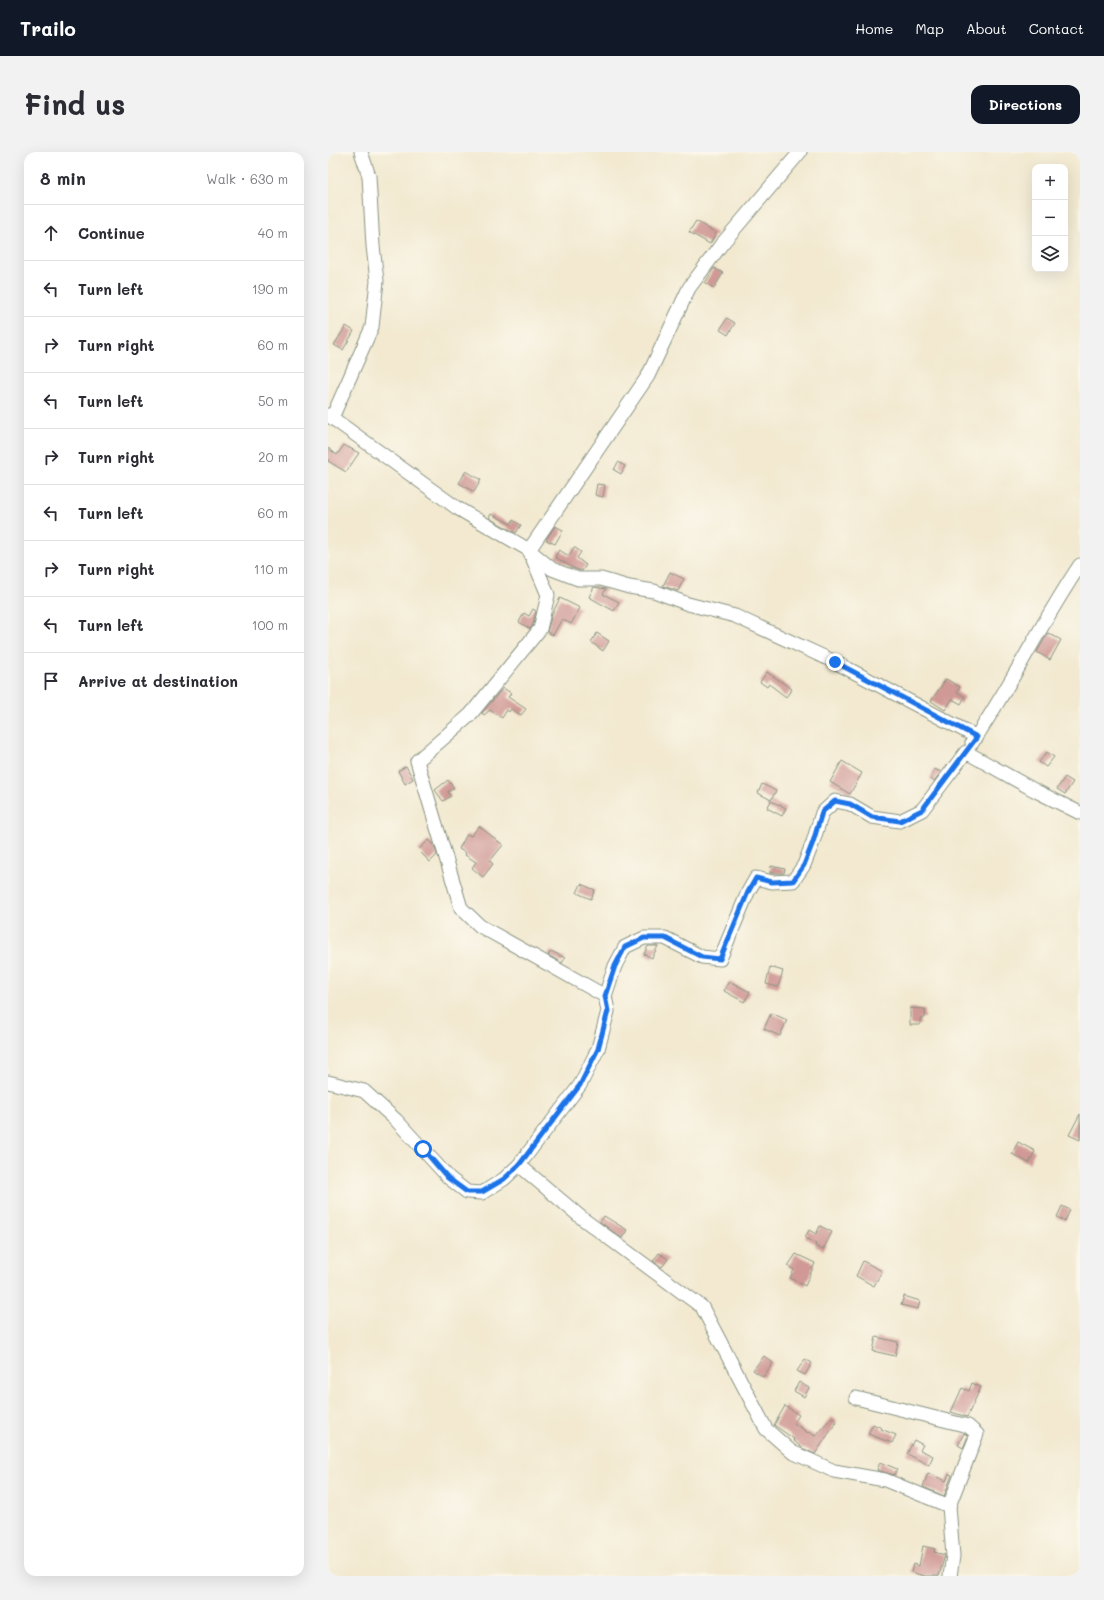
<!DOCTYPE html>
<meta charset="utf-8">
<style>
body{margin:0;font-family:Mali,sans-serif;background:#f2f2f3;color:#2b2b33}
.controls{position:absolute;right:12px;top:12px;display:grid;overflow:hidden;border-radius:8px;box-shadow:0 4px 16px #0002}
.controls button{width:36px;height:36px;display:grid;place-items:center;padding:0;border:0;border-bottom:1px solid #e1e1e2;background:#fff;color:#2b2b33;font:20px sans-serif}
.stop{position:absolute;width:12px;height:12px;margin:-9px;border:3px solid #1a73e8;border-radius:50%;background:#fff}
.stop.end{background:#1a73e8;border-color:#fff;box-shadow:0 1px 4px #0008}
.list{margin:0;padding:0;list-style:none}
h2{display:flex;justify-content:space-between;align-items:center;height:52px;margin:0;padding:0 16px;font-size:17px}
h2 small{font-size:13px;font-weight:400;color:#7c7c81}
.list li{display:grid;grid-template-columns:26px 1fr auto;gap:12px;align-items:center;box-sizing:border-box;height:56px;padding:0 16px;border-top:1px solid #e1e1e2}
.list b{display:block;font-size:15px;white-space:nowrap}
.list em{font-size:13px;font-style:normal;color:#7c7c81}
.icon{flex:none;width:22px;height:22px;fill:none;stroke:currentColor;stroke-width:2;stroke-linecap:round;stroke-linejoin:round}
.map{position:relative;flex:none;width:752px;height:1424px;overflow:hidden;border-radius:12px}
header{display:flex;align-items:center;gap:24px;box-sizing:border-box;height:56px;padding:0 20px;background:#111827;color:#fff}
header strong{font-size:19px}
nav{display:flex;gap:22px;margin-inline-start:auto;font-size:14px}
.intro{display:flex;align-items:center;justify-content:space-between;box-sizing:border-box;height:96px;padding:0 24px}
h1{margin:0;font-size:28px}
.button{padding:10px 18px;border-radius:12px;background:#111827;color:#fff;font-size:14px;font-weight:700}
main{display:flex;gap:24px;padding:0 24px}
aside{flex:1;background:#fff;border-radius:12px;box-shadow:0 4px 16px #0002}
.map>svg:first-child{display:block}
.building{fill:#d09995}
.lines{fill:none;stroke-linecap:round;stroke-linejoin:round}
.street-casing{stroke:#889382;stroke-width:15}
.street{stroke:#fff;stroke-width:13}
.route{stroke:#1a73e8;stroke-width:5}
</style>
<header>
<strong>Trailo</strong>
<nav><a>Home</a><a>Map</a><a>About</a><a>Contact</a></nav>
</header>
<div class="intro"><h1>Find us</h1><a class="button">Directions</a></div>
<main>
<aside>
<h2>8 min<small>Walk · 630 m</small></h2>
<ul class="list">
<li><svg class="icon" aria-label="ahead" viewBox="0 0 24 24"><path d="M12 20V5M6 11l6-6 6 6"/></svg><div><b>Continue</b></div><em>40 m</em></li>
<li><svg class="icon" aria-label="left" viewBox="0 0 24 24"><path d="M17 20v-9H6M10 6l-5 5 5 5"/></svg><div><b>Turn left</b></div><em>190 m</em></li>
<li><svg class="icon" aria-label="right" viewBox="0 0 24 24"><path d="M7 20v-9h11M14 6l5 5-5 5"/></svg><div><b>Turn right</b></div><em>60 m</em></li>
<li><svg class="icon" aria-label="left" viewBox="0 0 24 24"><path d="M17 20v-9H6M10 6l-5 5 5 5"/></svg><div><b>Turn left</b></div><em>50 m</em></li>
<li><svg class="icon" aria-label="right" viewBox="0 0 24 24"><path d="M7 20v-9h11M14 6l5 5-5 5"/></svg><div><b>Turn right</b></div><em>20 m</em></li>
<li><svg class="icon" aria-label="left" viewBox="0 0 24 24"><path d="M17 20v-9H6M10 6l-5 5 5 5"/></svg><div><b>Turn left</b></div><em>60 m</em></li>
<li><svg class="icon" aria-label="right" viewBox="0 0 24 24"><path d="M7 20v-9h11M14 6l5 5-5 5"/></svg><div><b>Turn right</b></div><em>110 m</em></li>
<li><svg class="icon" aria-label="left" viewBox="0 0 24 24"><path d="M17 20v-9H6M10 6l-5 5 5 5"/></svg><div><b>Turn left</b></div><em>100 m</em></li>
<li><svg class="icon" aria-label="arrive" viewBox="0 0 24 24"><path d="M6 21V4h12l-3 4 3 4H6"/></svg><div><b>Arrive at destination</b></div></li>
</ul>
</aside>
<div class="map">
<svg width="752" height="1424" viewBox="0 0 752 1424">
<rect width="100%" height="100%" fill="#fbf7ec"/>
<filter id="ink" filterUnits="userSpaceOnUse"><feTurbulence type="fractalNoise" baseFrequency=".025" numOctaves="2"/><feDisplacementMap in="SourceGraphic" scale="8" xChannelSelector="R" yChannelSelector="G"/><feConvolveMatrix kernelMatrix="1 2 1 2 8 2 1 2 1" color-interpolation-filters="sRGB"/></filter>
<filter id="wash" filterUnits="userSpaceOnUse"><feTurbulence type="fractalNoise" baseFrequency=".012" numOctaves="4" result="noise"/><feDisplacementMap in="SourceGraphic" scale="16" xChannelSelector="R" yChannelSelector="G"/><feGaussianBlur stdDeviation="0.9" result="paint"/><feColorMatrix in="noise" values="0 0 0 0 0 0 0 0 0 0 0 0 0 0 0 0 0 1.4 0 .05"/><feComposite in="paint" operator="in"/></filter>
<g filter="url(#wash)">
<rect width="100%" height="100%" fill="#f2e9d0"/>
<g id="blocks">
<g class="building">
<path d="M368,69L388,81L382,92L361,80Z"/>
<path d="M386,116L395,121L386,136L377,131Z"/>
<path d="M399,166L407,171L400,183L392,178Z"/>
<path d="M18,174L26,179L15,198L6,193Z"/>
<path d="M16,293L31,301L18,320L0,309V296L9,303Z"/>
<path d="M290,310L297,314L293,322L286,318Z"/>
<path d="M138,319L153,328L146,340L131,331Z"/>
<path d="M269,332L277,333L275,345L267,343Z"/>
<path d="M163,362L183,372L185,368L193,373L188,381L161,366Z"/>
<path d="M227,374L235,378L227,392L218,388Z"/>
<path d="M246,395L253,400L249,406L258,413L254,419L245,416L227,405L231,398L241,404Z"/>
<path d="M342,420L356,427L350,439L335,434Z"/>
<path d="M266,435L278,437L275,442L291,450L286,459L261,445Z"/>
<path d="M232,446L252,456L243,472L234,467L225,483L219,480L224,462Z"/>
<path d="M205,457L208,459L205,473L202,477L191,470L196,461L201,464Z"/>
<path d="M269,481L281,489L275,499L263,490Z"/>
<path d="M720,481L733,488L722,508L709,500Z"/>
<path d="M439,520L464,537L458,545L441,532L439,535L432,530Z"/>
<path d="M618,527L632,535L629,540L637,545L633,552L624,547L617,558L603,549Z"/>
<path d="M175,536L183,541L180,545L198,557L193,563L183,557L181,560L179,558L174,566L162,558L156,563L154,561Z"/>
<path d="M719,600L726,605L718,615L711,610Z"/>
<path d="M514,609L534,621L522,642L502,630Z"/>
<path d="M78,614L85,627L77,632L70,619Z"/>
<path d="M606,617L613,620L606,629L602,627Z"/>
<path d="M737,625L745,630L737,642L729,637Z"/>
<path d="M120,628L126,636L120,640L123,644L115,649L107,638Z"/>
<path d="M434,632L448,639L443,648L430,641Z"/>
<path d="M443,649L458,656L454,664L439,656Z"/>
<path d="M151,674L175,693L162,709L165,712L155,725L144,716L148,710L137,703L138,701L131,697L139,682L143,684Z"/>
<path d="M101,688L106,693L109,703L102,710L90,698Z"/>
<path d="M443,714L457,717L456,721H442Z"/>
<path d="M253,732L267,738L263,747L249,741Z"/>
<path d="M320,794H330L324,806L316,802Z"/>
<path d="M223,799L237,806L234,811L220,803Z"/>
<path d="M442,815L455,819L450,835L438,832Z"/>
<path d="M401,829L422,840L416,850L396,839Z"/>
<path d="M582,856L597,857V866H592V873H582Z"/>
<path d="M443,861L459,868L452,884L436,877Z"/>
<path d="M752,962V988L741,983Z"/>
<path d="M690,990L707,999L701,1011L684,1002Z"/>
<path d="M734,1054L742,1058L737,1069L729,1065Z"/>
<path d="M276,1064L299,1078L294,1086L272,1070Z"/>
<path d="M492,1074L504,1080L495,1098L487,1094L488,1092L477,1086L481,1078L488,1082Z"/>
<path d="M331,1101L340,1107L334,1115L325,1109Z"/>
<path d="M468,1102L487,1111L477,1134L462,1126L466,1118L460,1114Z"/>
<path d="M535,1109L554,1119L546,1134L528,1124Z"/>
<path d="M576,1144L592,1149L590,1157L573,1153Z"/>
<path d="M548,1185L570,1190L567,1204L545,1199Z"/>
<path d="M436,1204L445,1211L435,1225L425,1218Z"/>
<path d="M477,1207L484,1211L477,1223L469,1219Z"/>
<path d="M471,1230L481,1236L476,1245L466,1239Z"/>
<path d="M644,1231L653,1235L639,1265L623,1260L634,1236L641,1239Z"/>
<path d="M457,1254L471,1263L466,1271L480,1281L481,1280L487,1284L504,1265L509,1269L487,1302L474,1296L465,1288L466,1287L446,1273Z"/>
<path d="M545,1272L554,1276L553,1277L568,1283L564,1291L540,1282Z"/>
<path d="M636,1281L640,1284L635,1296L630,1293Z"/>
<path d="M586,1288L595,1293L592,1298L605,1304L601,1313L579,1302Z"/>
<path d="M552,1310L569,1317L566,1323L549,1318Z"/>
<path d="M600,1321L618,1329L621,1322L624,1323L616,1344L595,1335Z"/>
<path d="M595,1394L607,1397L606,1400L617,1403L611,1424H596L583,1420L585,1412L591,1414Z"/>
</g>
</g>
</g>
<g filter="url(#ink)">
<use href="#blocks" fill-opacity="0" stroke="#889382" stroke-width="1"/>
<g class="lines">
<g class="street-casing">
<g id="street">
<path d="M472,0L393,93L361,136L320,224L201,398L224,417L250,427H273L301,435L326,439L360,452L407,464L507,510L649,585"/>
<path d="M0,263L129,356L201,398L220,443L212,477L142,563L89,609L133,756L152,774L277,844"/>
<path d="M4,266L44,175L49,129L45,94L41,24L33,0"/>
<path d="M644,591C683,534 713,471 752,413"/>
<path d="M0,930L36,939L68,968L121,1026L139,1040L154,1041L176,1027L191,1013L252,933L270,897L280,859L277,844L287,814L297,795L316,786H337L374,805L392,807L420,740L428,726L444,730L465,729L476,713L485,690L494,661L507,649L522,652L544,665L572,669L594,658L638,600L706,638L752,661"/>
<path d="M191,1013L255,1067L374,1155L438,1277L464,1300L506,1319L557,1328L621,1354L625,1404L622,1424"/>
<path d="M528,1246L640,1274L649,1282L621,1354"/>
</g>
</g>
<use href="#street" class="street"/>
</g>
</g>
<g class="lines" filter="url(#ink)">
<path class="route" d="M95,997L120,1026L139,1040H154L176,1027L191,1013L252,933L270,897L280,859L277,844L287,814L297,795L316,786H337L374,805L392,807L420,740L428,726L444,730L465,729L476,713L485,690L494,660L507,649L522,652L544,665L572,669L594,658L649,585L507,510"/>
</g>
</svg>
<div class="controls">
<button>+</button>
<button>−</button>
<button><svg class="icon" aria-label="layers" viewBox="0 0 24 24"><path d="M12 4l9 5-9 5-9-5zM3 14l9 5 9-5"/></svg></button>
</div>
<div class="stop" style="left:95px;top:997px"></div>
<div class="stop end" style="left:507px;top:510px"></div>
</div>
</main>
